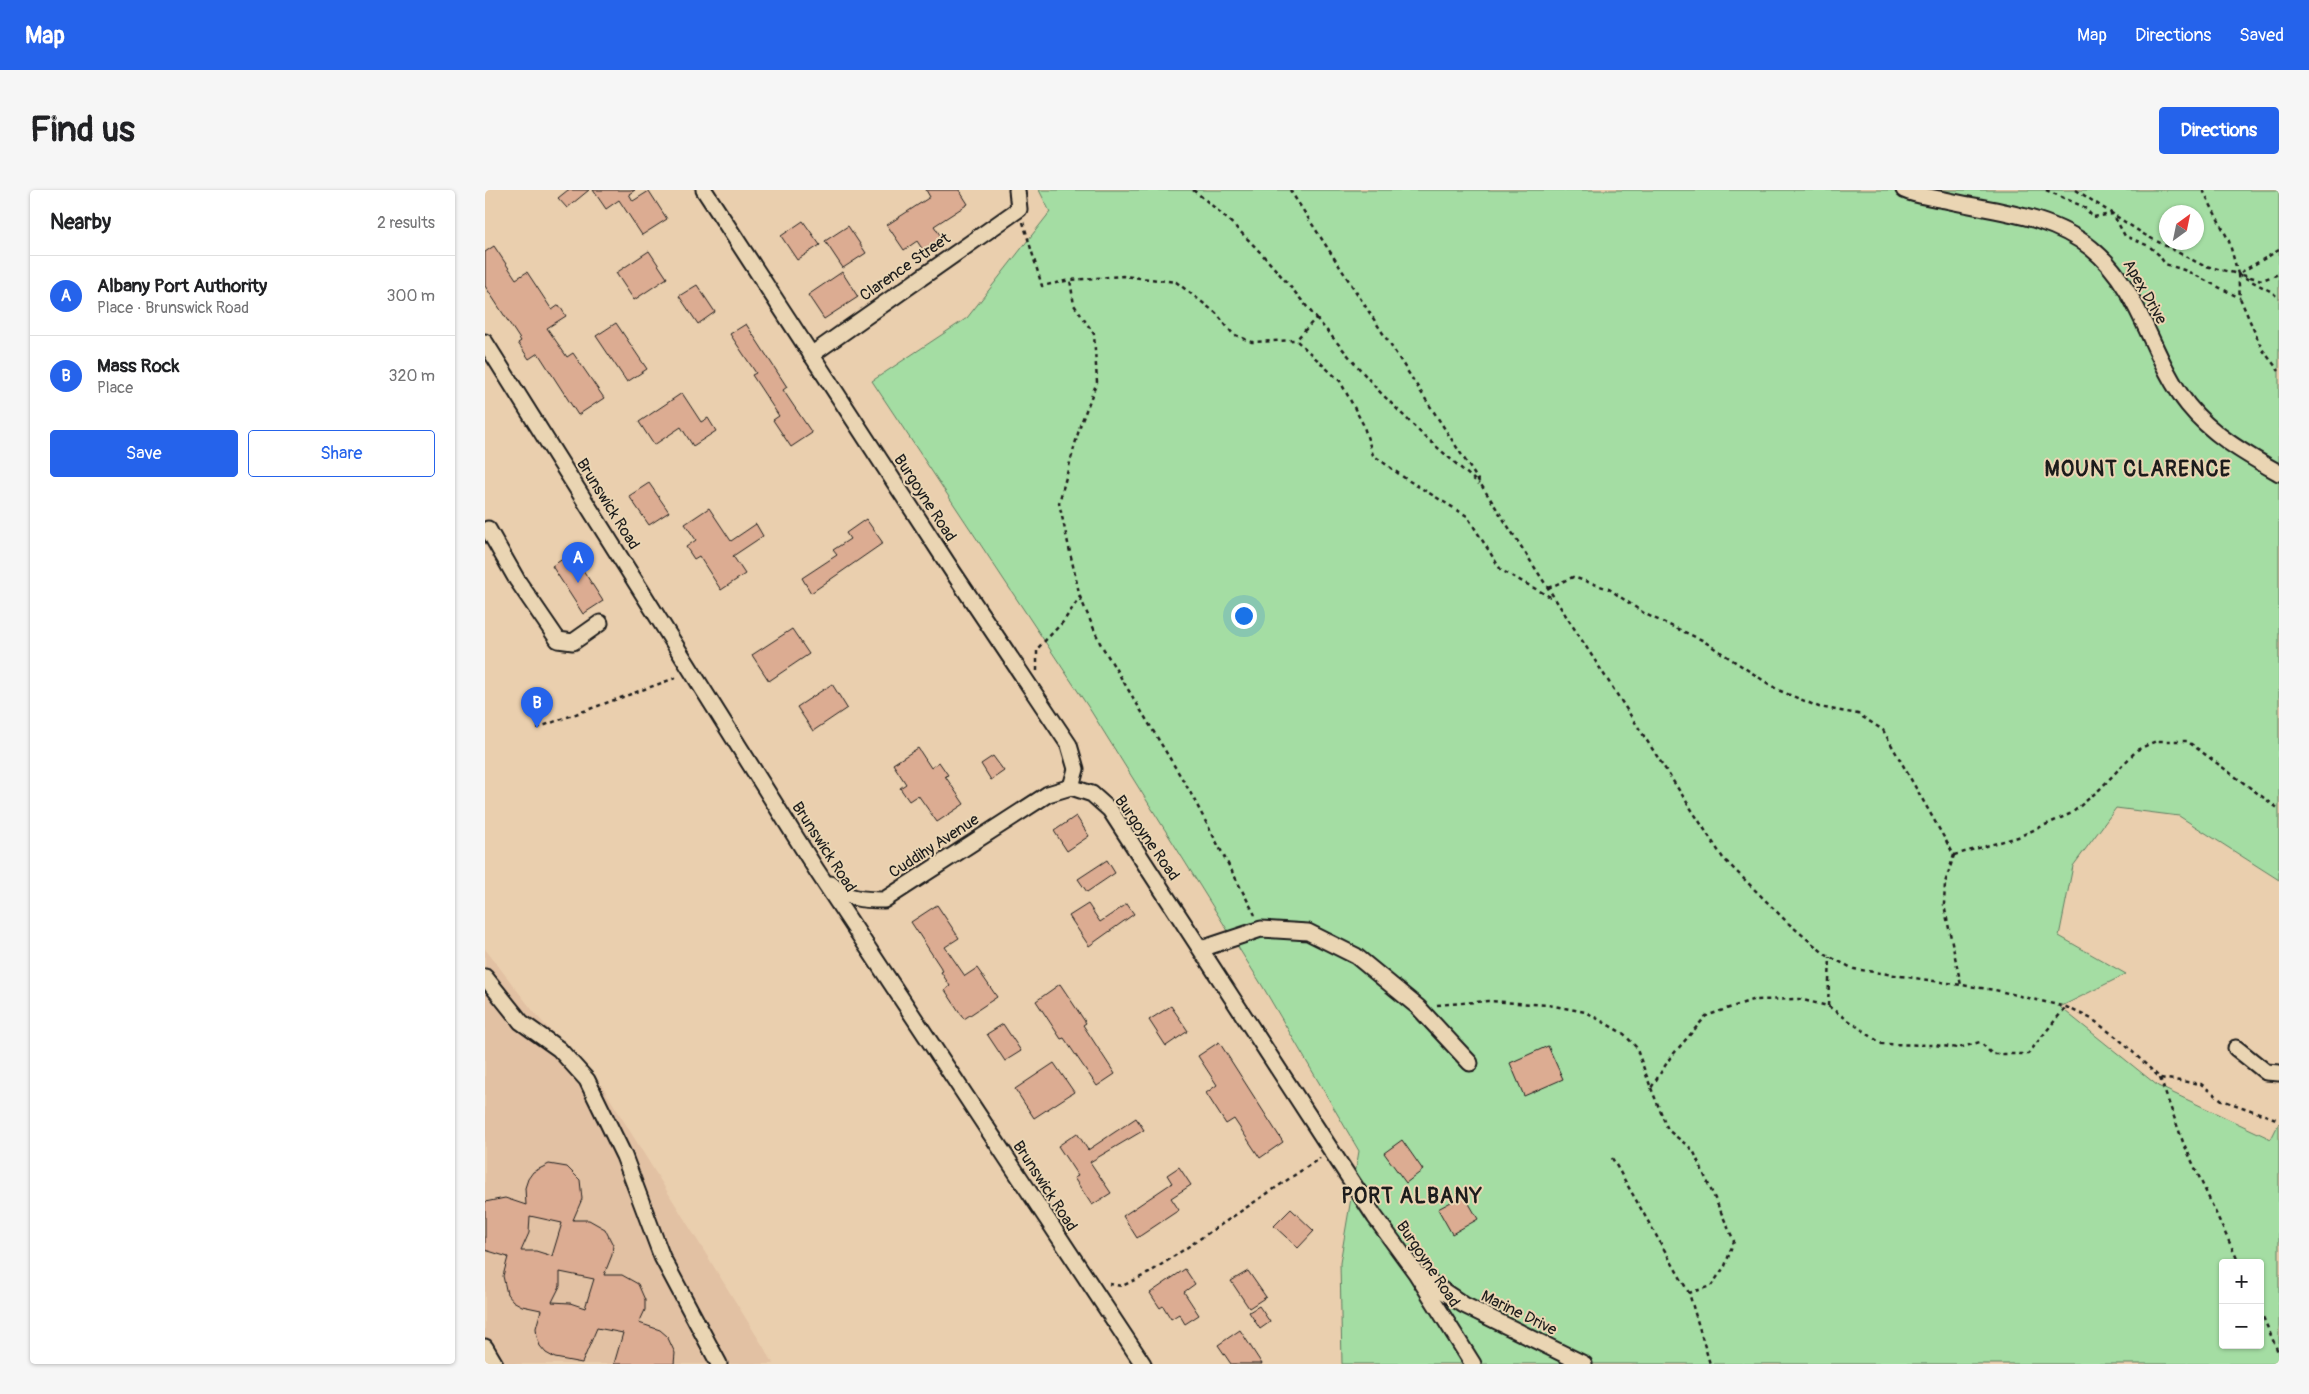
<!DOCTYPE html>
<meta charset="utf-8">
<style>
body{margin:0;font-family:Pangolin,sans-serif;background:#f6f6f6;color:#202124}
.controls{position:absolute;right:15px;bottom:15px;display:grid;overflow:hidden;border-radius:5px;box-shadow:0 1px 4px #0004}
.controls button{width:45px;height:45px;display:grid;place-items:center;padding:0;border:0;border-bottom:1px solid #e0e0e0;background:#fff;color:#202124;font:25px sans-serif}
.compass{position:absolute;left:1674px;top:15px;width:45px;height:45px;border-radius:50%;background:#fff;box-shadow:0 1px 4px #0004;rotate:33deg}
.you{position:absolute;left:758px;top:425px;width:18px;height:18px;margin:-12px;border:4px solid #fff;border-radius:50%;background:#1a73e8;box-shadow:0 0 0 8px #1a73e833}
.badge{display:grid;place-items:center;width:32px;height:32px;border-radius:50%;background:#2563eb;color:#fff;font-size:16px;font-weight:700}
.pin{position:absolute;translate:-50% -41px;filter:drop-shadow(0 1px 2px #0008)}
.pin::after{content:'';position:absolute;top:26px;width:18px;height:15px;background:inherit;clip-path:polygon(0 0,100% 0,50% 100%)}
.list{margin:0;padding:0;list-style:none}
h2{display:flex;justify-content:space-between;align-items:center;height:65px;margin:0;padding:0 20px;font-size:21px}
h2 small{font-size:16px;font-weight:400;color:#757577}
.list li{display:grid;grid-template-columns:32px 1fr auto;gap:15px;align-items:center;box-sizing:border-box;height:80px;padding:0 20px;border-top:1px solid #e0e0e0}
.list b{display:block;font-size:19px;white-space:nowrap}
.list p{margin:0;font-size:16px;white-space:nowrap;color:#757577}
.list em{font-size:16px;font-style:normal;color:#757577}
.actions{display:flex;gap:10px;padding:15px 20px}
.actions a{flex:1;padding:11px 0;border:1px solid #2563eb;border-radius:5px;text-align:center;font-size:18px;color:#2563eb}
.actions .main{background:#2563eb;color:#fff}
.map{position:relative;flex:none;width:1794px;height:1174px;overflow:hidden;border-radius:5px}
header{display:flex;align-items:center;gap:30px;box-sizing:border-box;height:70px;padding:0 25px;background:#2563eb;color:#fff}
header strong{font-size:24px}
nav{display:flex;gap:28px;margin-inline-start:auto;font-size:18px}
.intro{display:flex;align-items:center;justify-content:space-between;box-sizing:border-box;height:120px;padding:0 30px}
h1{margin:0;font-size:35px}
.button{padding:12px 22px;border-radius:5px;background:#2563eb;color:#fff;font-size:18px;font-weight:700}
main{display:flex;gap:30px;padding:0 30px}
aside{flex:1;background:#fff;border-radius:5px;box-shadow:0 1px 4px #0004}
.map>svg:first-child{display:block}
.built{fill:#e2c1a3}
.green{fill:#a4dda3;stroke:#607c60;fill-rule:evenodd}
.building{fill:#dcac92;stroke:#1c1c1c;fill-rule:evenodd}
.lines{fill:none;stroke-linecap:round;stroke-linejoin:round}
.minor-casing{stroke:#1c1c1c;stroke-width:19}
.path{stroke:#1c1c1c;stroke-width:2.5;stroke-dasharray:4 4;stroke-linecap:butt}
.minor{stroke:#ead5b3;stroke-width:15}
.labels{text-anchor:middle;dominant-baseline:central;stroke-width:4;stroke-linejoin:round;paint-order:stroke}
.street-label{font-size:16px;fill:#1c1c1c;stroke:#ead5b3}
.district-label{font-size:21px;font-weight:bold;letter-spacing:1px;fill:#1c1c1c;stroke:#ead5b3}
</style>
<header>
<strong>Map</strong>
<nav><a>Map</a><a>Directions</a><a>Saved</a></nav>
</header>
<div class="intro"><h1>Find us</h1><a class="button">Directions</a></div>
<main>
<aside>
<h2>Nearby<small>2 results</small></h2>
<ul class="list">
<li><span class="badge">A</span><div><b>Albany Port Authority</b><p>Place · Brunswick Road</p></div><em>300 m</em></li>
<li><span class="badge">B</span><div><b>Mass Rock</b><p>Place</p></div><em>320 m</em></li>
</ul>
<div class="actions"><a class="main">Save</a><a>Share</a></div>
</aside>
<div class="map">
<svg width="1794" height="1174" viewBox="0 0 1794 1174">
<rect width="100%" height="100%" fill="#eacfae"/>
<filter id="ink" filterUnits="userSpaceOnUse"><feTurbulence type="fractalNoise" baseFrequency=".02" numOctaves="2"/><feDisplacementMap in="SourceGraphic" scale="10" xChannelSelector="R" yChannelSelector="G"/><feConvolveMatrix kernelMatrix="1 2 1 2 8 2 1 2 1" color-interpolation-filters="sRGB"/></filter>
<g filter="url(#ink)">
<path class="built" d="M0,759L52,826L117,896L289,1174H0Z"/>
<path class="green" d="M554,0H1794V690L1694,626L1631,618L1588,676L1574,746L1641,784L1575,817L1673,896L1786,949L1794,933V1174H857L855,1073L874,961L778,797L604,518L387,191L482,128L565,22ZM1682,22H1712V52H1682ZM1738,1073H1775V1155H1738Z"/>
<g class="building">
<path d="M83,0H104L82,18L73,8Z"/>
<path d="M108,0H150L144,4L148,11L164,1L182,29L157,45L134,10L121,19Z"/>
<path d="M441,0H474L483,14L449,36L457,48L438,60L432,51L419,60L402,35L445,7Z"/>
<path d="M318,31L335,55L312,70L296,46Z"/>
<path d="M363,36L381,63L358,78L340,51Z"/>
<path d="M9,56L31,89L42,82L67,120L74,115L81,126L62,138L82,167L88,163L119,208L93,225L53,163L44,169L33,153L36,151L0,96V62Z"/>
<path d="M164,61L182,88L149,110L131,83Z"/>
<path d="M357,82L373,107L339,129L323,105Z"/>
<path d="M212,95L230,122L213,134L194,106Z"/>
<path d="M131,133L162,179L142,192L111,146Z"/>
<path d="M261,134L302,197L298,200L327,243L306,257L288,230L294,226L267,185L271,183L245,144Z"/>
<path d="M197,203L216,232L223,228L231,241L208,256L196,237L169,255L154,232Z"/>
<path d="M164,293L184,322L164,335L144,306Z"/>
<path d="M224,318L246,351L271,334L278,346L248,366L260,384L236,400L214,366L209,369L201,357L211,350L200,334Z"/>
<path d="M381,329L398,353L326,403L317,388L352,365L348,360L365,349L361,343Z"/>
<path d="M87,363L118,411L98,424L67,376Z"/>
<path d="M307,439L324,464L284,491L267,465Z"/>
<path d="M347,494L362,518L328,541L312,517Z"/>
<path d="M433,558L446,578L454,572L463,585L460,586L479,614L452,632L433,605L424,611L415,598L421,594L408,574Z"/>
<path d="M508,566L519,581L506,590L496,574Z"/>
<path d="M591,626L604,646L582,661L569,641Z"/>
<path d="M622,670L630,683L602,702L593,689Z"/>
<path d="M603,714L615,732L642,714L649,724L604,756L584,726Z"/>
<path d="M452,715L474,748L460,757L480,786L492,778L512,807L479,829L460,800L465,796L456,782L458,781L426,732Z"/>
<path d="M575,794L601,833L598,835L630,884L612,896L579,848L576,849L551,811Z"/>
<path d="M686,816L703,841L681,856L664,830Z"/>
<path d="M518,834L536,861L520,871L502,844Z"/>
<path d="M734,852L798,952L775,968L749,929L741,934L721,903L732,895L713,866Z"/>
<path d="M1063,856L1078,889L1039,906L1025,873Z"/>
<path d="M569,873L589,902L549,928L530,899Z"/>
<path d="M651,928L659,940L605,972L626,1003L607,1015L589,988L593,986L573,956L592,943L603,960Z"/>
<path d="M917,950L938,980L921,993L899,963Z"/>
<path d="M64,974L82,977L95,990L97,1009L88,1030H104L120,1039L128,1055L127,1065L119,1085H137L153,1094L160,1110V1120L154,1133L175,1140L182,1146L190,1163L189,1174H129L138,1143L112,1138L97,1173L70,1168L61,1163L55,1156L52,1147L51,1138L56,1120L37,1116L28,1111L22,1104L18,1086L23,1067L0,1060V1012L20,1008L41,1015L40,998L43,989L48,982ZM45,1026L77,1033L67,1066L51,1061H36L44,1043ZM75,1082L109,1089L100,1118L85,1113L67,1112L75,1096Z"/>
<path d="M694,977L706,995L686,1008L694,1020L652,1048L638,1026L687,993L682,985Z"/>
<path d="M979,1005L993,1029L967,1044L953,1019Z"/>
<path d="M806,1019L829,1041L813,1058L789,1036Z"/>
<path d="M700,1079L710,1094L699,1102L714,1125L700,1134L694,1124L686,1129L678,1116L675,1118L665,1103Z"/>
<path d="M763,1081L781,1107L764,1118L746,1091Z"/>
<path d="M774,1116L785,1132L775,1139L764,1122Z"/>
<path d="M755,1140L777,1174H746L733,1155Z"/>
</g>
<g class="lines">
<g class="minor-casing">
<g id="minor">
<path d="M219,0L468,382L584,555L591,579L586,597"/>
<path d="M1419,0C1432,6 1446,7 1460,10C1509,21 1566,25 1606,58C1656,98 1665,166 1703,215C1727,245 1761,264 1794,283"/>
<path d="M0,152L332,681L658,1174"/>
<path d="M326,165L534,19L532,0"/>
<path d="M3,339L32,390L73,450L88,452L115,433"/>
<path d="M586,597L607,604L625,620L846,960L890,1027L931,1083L988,1174"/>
<path d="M346,694C361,709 378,710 399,710L563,604L586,597"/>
<path d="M716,759L776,739L823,742L871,766L933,817L985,873"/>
<path d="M0,787L36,832L74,859L102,890L139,966L177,1067L234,1174"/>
<path d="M1751,858L1781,882L1794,883"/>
<path d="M936,1086L979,1115L1099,1174"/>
<path d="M0,1157L10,1174"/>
</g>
</g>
<g class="path">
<path d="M708,0C756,37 793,81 831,128L811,150"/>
<path d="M805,0L1238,668L1303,733L1341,765L1369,779L1510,800L1581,817L1607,829L1635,850L1675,888L1716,894L1737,910L1794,930"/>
<path d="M1561,0L1599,17L1608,27L1628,24L1640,46L1664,56L1674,65L1680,74L1702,81L1755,108"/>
<path d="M1591,0L1660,45L1717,75L1753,84L1787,102L1794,109"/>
<path d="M1718,0L1744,51L1753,84L1777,90L1794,84"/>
<path d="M538,32L557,96L585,90"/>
<path d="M1794,60L1753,84L1755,108L1777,159L1794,181"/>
<path d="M831,128L892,199L936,243L994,294"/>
<path d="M1063,398L1088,387L1124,399L1160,424L1217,450L1293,500L1334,517L1373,524L1398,540L1469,665L1460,693L1459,715L1476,795"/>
<path d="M595,407L615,453L704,600L770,725"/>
<path d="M552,481V459L578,432L595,407L574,313L595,236L612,192L609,144L589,115L585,90L638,86L691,92L731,123L748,144L767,152L811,150L855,191L878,234L888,265L921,289L982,326L1016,380L1069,409"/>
<path d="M52,538L193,487"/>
<path d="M1469,665L1533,647L1587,623L1615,599L1652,560L1671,551H1702L1794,619"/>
<path d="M952,815L1003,811L1063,815L1101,822L1139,844L1151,857L1166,898L1185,868L1221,826L1267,810L1314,809L1343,816L1397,854L1449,855L1474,858L1495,852L1507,864H1543L1580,818"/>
<path d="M1343,816L1345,767"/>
<path d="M1675,888L1698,952L1754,1073"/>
<path d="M1166,898L1183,940L1208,960L1249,1051L1240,1076L1226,1096L1204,1103"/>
<path d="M1127,968L1204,1103L1225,1174"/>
<path d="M624,1094L637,1096L664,1083L835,968"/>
<path d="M1775,1120L1794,1164"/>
</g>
<use href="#minor" class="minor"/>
</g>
</g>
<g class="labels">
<g class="street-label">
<text transform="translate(420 77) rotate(-35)">Clarence Street</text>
<text transform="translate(1660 102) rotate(60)">Apex Drive</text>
<text transform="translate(440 308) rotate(57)">Burgoyne Road</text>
<text transform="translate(123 314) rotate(58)">Brunswick Road</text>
<text transform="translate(662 648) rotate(55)">Burgoyne Road</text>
<text transform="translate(449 656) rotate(-33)">Cuddihy Avenue</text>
<text transform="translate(339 657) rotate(57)">Brunswick Road</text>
<text transform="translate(560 996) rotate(57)">Brunswick Road</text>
<text transform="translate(943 1074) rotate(56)">Burgoyne Road</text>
<text transform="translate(1034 1123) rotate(26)">Marine Drive</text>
</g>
<g class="district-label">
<text x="1653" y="279">MOUNT CLARENCE</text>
<text x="927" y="1006">PORT ALBANY</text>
</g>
</g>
</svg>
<div class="controls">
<button>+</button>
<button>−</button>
</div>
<svg class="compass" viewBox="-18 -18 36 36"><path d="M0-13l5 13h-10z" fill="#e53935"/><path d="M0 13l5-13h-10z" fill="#757577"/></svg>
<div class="you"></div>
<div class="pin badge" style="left:93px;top:393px">A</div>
<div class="pin badge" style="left:52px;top:538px">B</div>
</div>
</main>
